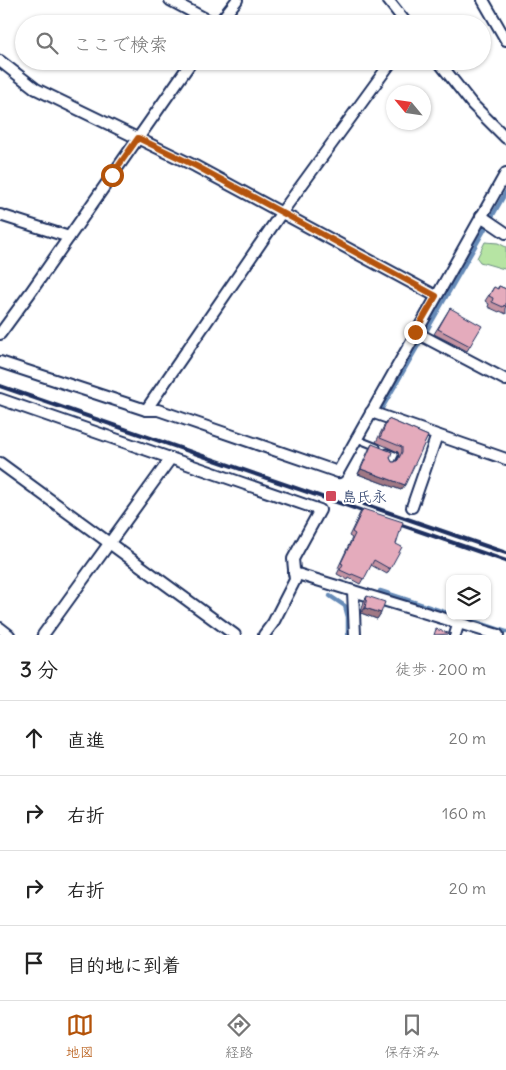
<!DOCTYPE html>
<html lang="ja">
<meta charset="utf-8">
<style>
body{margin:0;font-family:Delius,"Klee One",sans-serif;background:#f6f6f6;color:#222}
.controls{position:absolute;right:15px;bottom:15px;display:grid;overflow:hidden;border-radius:10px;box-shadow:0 1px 4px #0004}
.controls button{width:45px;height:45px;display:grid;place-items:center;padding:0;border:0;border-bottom:1px solid #e0e0e0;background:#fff;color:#222;font:25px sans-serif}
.compass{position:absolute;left:386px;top:85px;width:45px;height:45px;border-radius:50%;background:#fff;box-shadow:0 1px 4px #0004;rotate:299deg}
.stop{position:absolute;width:15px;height:15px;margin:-11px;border:4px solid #b45309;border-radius:50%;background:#fff}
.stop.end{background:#b45309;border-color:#fff;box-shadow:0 1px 5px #0008}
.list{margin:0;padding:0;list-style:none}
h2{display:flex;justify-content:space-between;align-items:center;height:65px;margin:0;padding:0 20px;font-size:21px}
h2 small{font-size:16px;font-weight:400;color:#767676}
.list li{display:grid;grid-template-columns:32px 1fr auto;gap:15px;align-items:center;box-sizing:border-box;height:75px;padding:0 20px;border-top:1px solid #e0e0e0}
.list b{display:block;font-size:19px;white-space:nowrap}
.list em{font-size:16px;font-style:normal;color:#767676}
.icon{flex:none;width:28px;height:28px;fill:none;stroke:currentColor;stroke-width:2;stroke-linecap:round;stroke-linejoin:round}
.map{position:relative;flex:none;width:506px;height:635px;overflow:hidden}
.search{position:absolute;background:#fff;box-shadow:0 1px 4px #0004;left:15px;right:15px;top:15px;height:55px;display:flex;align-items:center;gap:12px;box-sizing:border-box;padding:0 18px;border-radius:28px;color:#767676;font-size:19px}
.sheet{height:365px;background:#fff}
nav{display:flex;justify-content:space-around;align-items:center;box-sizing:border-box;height:70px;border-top:1px solid #e0e0e0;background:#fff;font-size:14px;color:#767676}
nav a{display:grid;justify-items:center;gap:2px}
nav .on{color:#b45309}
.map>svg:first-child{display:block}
.green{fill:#b6e4a3;stroke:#688a80}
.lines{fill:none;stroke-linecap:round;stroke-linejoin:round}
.stream{stroke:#668bb8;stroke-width:4.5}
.service-casing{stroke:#1b2f5e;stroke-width:9}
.minor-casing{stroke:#1b2f5e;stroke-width:14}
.service{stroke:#fff;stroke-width:5}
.minor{stroke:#fff;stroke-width:10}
.rail{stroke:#1b2f5e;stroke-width:4}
.wall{fill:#c493a2;stroke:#1b2f5e}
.shaded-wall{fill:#a07884;stroke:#1b2f5e}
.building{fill:#e4abbc;stroke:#1b2f5e}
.route{stroke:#b45309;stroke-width:6}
.poi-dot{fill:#d1495b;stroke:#fff;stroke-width:2}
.labels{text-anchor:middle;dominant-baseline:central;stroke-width:4;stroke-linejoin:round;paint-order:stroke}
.poi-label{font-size:15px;fill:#1b2f5e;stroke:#fff;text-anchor:start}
</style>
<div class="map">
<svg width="506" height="635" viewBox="0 0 506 635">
<rect width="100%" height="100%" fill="#fff"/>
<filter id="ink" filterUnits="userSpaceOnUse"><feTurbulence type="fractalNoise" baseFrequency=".02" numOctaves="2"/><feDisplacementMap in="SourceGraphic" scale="10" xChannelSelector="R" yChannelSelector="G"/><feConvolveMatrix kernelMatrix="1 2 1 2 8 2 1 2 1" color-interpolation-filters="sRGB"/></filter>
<g filter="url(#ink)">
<path class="green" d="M485,242L498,243L506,247V267L504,269L480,262L477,258Z"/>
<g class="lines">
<g class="stream">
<path d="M381,410L506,192"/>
<path d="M380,591L450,614"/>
<path d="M330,596L345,606L348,617V635"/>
<path d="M458,616L506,632"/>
</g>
<g class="service-casing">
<g id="service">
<path d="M357,439L377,447"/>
<path d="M387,452L395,455L391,463"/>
</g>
</g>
<g class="minor-casing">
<g id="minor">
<path d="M170,0L215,24"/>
<path d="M388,0L407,24"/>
<path d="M483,0L506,40"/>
<path d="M218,24L237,0"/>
<path d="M0,61L36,89L195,166L436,296"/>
<path d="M438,61L472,104L506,138"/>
<path d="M0,215L69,237"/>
<path d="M481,216L506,233"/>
<path d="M415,332L506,380"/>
<path d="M0,334L30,293L192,61"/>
<path d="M0,362L146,410H158L338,472L506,173"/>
<path d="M0,399L320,510L293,559L295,580L273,623L264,635"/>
<path d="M146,410L282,212L392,61"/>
<path d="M371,412L506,459"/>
<path d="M0,463L235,635"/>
<path d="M412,507L437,435"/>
<path d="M294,573L498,635"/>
<path d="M353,591L355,635"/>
<path d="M0,628L9,635"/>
<path d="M43,635L171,458"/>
<path d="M455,635L459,622"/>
</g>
</g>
<use href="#service" class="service"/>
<use href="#minor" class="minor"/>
<g class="rail">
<path d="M0,386L374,515"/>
<path d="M364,504L506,553"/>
<path d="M390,521L506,561"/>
</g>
</g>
<g class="wall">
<path d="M499,286L506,289V314L500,311L499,312L488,307L489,304L485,301L494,287L497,289Z"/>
<path d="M450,308L470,346L467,351L434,334Z"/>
<path d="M388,419L428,436L401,490L358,474L369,449L372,444L390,458L392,462H395L397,461L399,456L398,452L376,442L385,424Z"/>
<path d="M363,509L396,544L390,569L387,574L371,565L360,584L349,578L348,580L337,574L340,568H338L352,538L349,536L360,513Z"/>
<path d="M367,596L381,613L377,619L361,613L364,601Z"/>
</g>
<g class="shaded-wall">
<path d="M361,469L405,485L401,490L358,474Z"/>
<path d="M365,608L381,613L377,619L361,613Z"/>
</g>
<g class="building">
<path d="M499,286L506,289V307L504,305L503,307L492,302L493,298L489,296L494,287L498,289Z"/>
<path d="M450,308L482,326L470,346L438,329Z"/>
<path d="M388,419L428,436L405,485L361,469L372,444L392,452L390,458L392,462H395L398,460L402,452V447L380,438Z"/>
<path d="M363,509L403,522L396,544L402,547L390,569L374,560L364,579L352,574L351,575L340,570L343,564L341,563L355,534L352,532Z"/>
<path d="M367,596L385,602L381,613L365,608Z"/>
<path d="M436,629L451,634L434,635Z"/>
</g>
</g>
<g class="lines" filter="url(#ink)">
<path class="route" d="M112,175L138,138L196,166L436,296L415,332"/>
</g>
<rect class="poi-dot" x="325" y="490" width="12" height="12" rx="2.5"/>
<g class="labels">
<g class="poi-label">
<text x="342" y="496">島氏永</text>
</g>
</g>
</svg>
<div class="controls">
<button><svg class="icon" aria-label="layers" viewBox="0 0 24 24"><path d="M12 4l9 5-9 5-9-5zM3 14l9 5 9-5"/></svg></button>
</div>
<svg class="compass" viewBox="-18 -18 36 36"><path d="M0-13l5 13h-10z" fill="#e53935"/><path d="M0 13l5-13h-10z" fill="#767676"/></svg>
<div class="stop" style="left:112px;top:175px"></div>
<div class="stop end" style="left:415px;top:332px"></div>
<div class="search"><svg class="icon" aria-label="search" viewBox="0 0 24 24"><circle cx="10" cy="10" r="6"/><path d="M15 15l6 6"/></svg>ここで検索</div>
</div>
<section class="sheet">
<h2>3 分<small>徒歩 · 200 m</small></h2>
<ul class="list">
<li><svg class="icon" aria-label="ahead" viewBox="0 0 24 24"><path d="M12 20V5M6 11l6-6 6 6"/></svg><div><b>直進</b></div><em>20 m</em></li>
<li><svg class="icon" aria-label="right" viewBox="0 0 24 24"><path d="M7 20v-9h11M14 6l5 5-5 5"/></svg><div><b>右折</b></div><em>160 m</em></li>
<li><svg class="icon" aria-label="right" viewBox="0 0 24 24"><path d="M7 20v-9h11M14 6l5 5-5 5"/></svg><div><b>右折</b></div><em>20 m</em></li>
<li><svg class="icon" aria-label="arrive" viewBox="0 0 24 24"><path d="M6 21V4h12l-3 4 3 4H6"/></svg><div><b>目的地に到着</b></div></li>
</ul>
</section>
<nav>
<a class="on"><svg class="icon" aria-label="map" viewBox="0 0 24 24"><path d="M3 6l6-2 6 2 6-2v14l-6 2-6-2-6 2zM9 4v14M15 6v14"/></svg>地図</a>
<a><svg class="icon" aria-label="directions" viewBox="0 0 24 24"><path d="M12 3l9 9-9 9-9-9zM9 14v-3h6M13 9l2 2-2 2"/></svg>経路</a>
<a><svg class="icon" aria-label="saved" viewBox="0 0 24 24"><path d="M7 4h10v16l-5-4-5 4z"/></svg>保存済み</a>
</nav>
